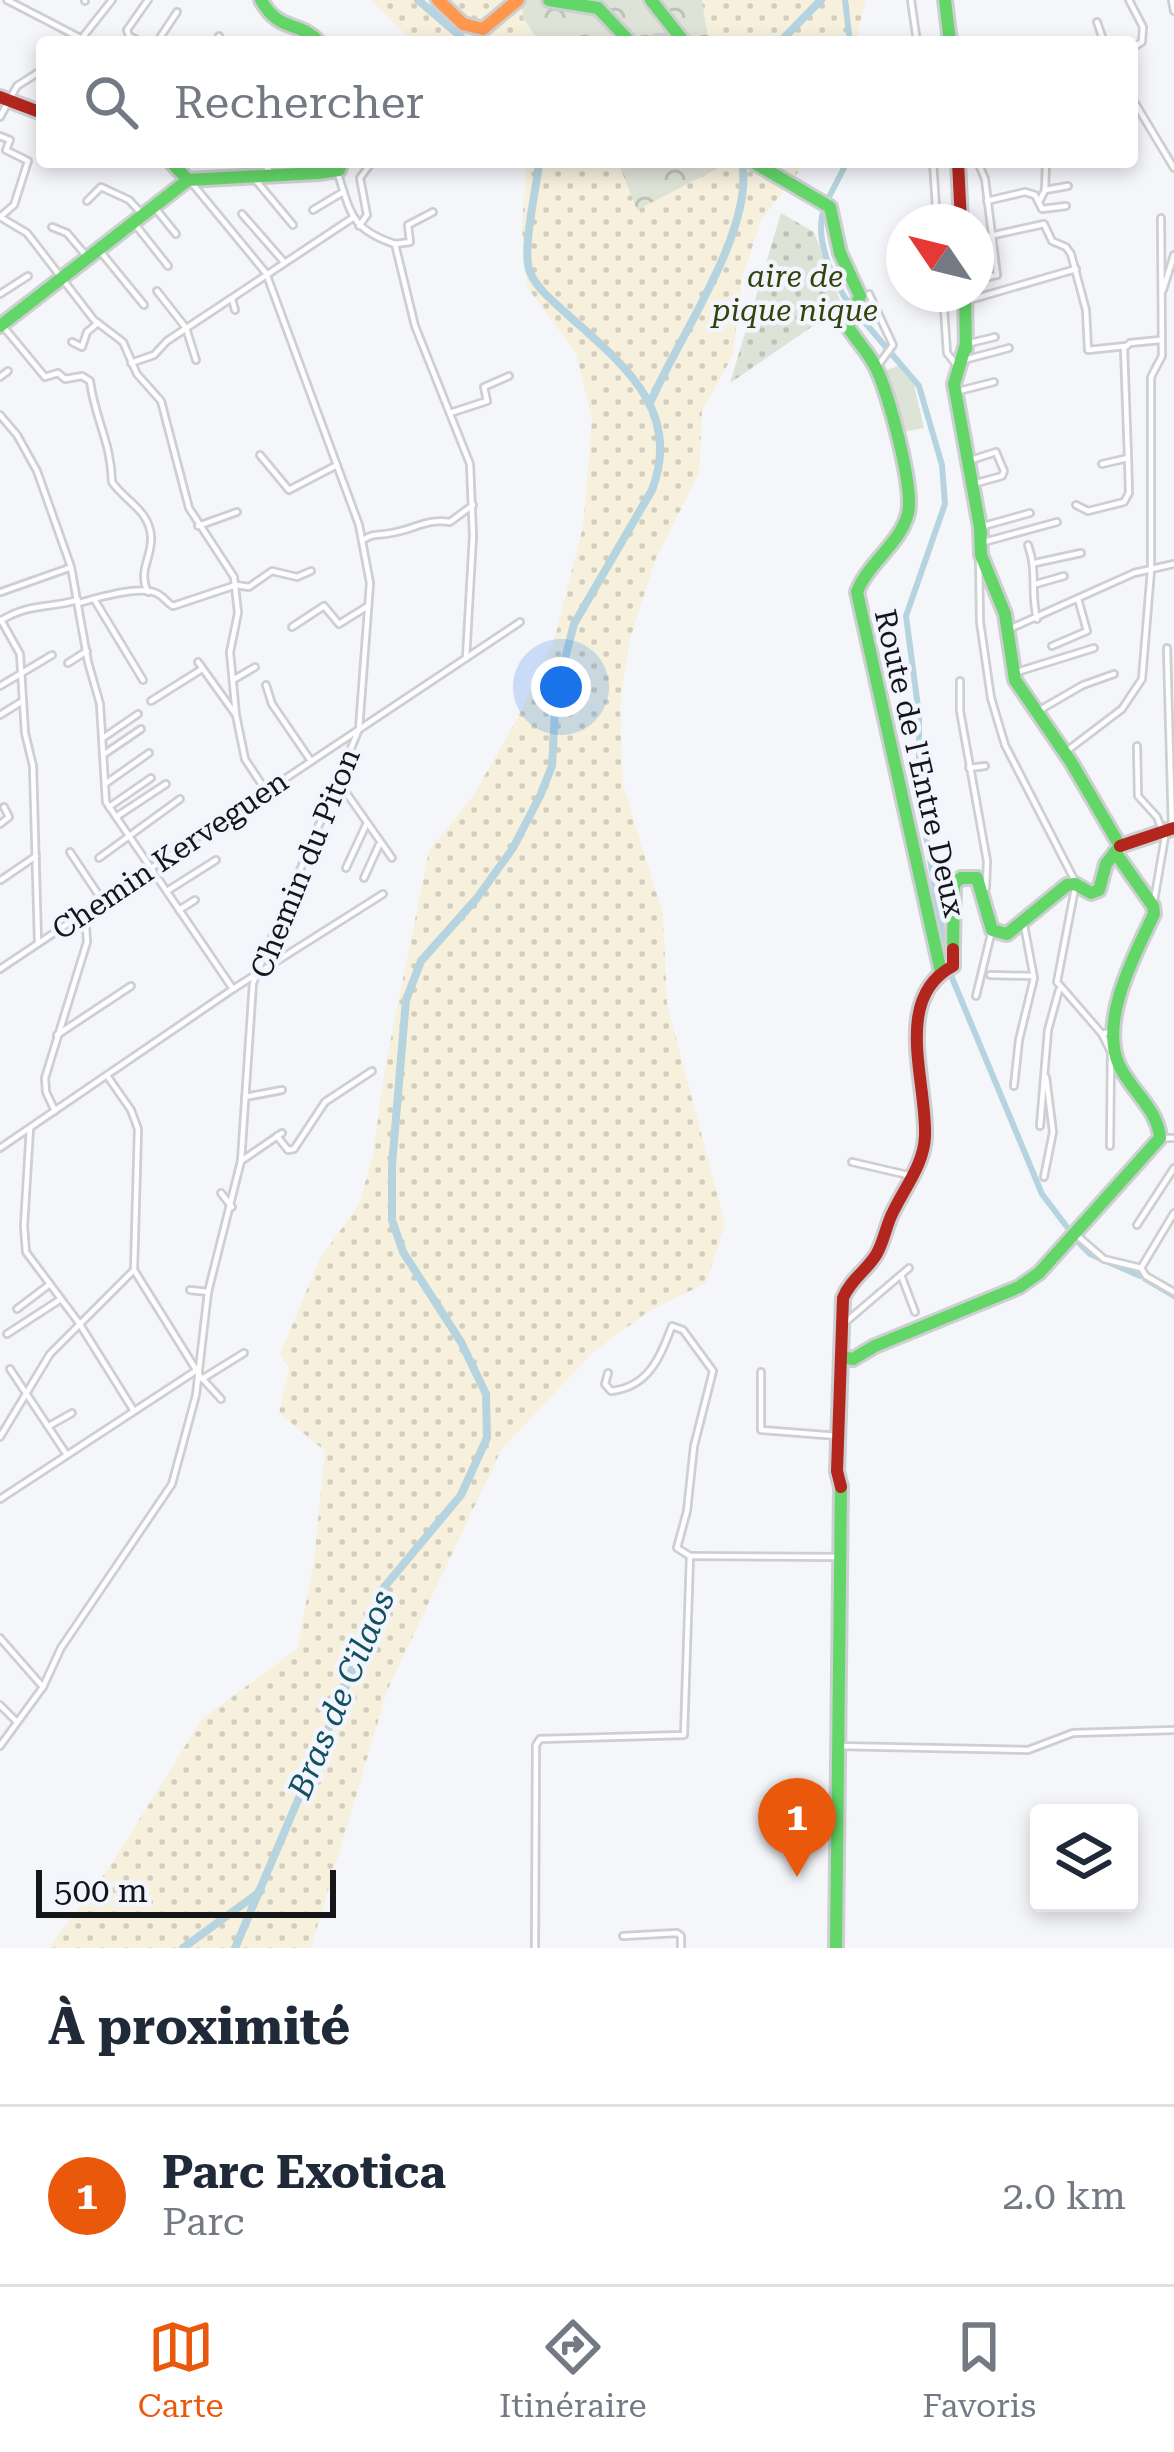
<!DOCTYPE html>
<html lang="fr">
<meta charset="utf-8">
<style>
body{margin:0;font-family:"Roboto Serif",serif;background:#f2f2f3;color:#1f2937}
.controls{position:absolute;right:36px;bottom:36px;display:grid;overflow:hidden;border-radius:12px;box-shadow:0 6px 18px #0003}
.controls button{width:108px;height:108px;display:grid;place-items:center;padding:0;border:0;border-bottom:3px solid #e0e1e3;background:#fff;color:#1f2937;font:60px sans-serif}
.compass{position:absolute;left:886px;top:204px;width:108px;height:108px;border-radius:50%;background:#fff;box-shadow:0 6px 18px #0003;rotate:305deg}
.scale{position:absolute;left:36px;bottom:30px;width:300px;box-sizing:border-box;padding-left:12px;border:6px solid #151618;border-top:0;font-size:33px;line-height:42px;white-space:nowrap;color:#151618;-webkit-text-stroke:9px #f2f5fd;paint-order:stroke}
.you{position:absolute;left:561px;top:687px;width:42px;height:42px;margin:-30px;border:9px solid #fff;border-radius:50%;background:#1a73e8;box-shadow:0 0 0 18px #1a73e833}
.badge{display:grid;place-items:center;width:78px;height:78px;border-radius:50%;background:#ea580c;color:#fff;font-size:39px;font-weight:700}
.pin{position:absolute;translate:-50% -99px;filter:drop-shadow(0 3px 6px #0008)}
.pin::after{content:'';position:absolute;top:63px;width:42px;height:36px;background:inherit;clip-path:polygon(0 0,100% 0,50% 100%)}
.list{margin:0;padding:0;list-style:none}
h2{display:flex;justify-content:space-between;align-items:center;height:156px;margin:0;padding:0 48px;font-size:51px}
h2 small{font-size:39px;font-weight:400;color:#747a83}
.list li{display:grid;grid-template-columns:78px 1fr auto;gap:36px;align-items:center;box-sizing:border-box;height:180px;padding:0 48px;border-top:3px solid #e0e1e3}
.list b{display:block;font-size:45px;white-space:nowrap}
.list p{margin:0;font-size:39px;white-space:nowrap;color:#747a83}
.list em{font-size:39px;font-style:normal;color:#747a83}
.icon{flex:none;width:66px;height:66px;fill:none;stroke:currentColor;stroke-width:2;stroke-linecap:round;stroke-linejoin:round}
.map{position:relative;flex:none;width:1174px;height:1948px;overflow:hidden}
.search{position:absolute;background:#fff;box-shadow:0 6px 18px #0003;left:36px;right:36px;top:36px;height:132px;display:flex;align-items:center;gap:30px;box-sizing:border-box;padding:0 42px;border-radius:12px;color:#747a83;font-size:45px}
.sheet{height:336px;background:#fff}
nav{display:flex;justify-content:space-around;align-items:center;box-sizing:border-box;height:168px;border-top:3px solid #e0e1e3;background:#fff;font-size:33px;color:#747a83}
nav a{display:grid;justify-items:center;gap:6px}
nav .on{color:#ea580c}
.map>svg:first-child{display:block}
.forest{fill:url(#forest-crowns)}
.sand{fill:url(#sand-dots)}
.park{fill:url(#park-dots)}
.pitch{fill:#dee3d7}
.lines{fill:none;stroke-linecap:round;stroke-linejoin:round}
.canal{stroke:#b5d4df;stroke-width:6}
.river{stroke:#b5d4df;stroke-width:8}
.street-casing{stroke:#cecfd2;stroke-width:10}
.fast-casing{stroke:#cecfd2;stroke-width:18}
.slow-casing{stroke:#cecfd2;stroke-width:18}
.jam-casing{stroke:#cecfd2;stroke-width:18}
.street{stroke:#fefefe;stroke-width:4.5}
.fast{stroke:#63d668;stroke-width:12}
.slow{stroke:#ff974d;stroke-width:12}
.jam{stroke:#b3261e;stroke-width:12}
.labels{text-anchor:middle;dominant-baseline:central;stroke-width:9;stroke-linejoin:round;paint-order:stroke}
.park-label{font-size:30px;font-style:italic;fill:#334209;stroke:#f2f5fd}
.street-label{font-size:30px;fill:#151618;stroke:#f2f5fd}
.water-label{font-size:33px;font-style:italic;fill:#124f5f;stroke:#f2f5fd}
</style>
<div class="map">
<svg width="1174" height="1948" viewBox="0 0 1174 1948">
<defs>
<pattern id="forest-crowns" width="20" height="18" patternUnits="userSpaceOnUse" patternTransform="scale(3)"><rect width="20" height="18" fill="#dee3d7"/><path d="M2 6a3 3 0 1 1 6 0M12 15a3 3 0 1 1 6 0" fill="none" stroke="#bec2b8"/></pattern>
<pattern id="sand-dots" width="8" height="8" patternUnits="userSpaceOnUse" patternTransform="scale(3)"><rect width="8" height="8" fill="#f6f0dd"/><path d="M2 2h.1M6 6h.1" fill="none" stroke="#d2cdbd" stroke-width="1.8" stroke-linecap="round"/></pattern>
<pattern id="park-dots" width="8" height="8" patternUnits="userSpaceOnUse" patternTransform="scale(3)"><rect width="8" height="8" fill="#dee3d7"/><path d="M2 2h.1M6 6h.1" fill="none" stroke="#bec2b8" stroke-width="1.8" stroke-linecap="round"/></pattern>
</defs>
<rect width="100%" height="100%" fill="#f5f6fa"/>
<g class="forest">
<path d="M521,0H702L709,42H539L523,18Z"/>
<path d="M618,162H730V163L637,211Z"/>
</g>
<g class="sand">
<path d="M371,0H521L523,18L539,42H413Z"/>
<path d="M702,0H866L856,42H709Z"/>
<path d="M519,162H618L637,210L730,162H806L761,220L742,279L733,355L702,411L699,473L655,560L629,642L620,705L623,785L663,914L667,1004L725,1224L706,1283L649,1311L592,1353L501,1450L387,1691L311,1948H49L113,1862L202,1719L297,1649L314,1561L325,1451L279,1413L289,1368L280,1354L320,1259L359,1204L373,1155L385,1068L429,851L473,796L517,719L554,641L583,527L592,419L576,353L527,287L522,228L526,171Z"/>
</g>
<path class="park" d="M781,213L814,232L842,306L730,383Z"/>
<path class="pitch" d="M898,366L914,385L924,428L898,433L884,371Z"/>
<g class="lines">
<g class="canal">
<path d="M845,0L850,42"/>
<path d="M827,201L847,162"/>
<path d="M825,207C812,237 834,283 852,308"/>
<path d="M856,312L919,386L942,465L945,504L906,616L919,715V794L948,966"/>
<path d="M950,973L1042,1194L1070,1231"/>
<path d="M1076,1240L1090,1254L1140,1276"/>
<path d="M1145,1279L1174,1296"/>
</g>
<g class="river">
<path d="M418,0L467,42"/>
<path d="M780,42L821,0"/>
<path d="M651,401C678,338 755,230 742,162"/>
<path d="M183,1948L261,1891"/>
<path d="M235,1948L341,1699L381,1591L461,1495L487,1438L486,1394L461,1342L403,1252L392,1220V1165L406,1000L421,961L477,898L513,848L540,796L552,766L556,693L574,624L652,490C683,409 621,363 567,314C554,302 537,289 530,272C521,251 537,188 539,162"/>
</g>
<g class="street-casing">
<g id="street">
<path d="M7,0L88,42"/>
<path d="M911,0L917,42"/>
<path d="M1129,0L1143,27L1142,42L1132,48"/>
<path d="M1172,0L1174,11"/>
<path d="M85,1V0"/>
<path d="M1097,22L1104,42"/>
<path d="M82,38L112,0"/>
<path d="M141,42L129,36L127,30L148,0"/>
<path d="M157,42L177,12"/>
<path d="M216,42L219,36"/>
<path d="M1132,98L1174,168"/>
<path d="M0,117L17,86L42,70"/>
<path d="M0,136L10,140L6,150L28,161L14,205L0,217"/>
<path d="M262,162L274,176"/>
<path d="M933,162L937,222"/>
<path d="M337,171C351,213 350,229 395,244"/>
<path d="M253,177L293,225"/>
<path d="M1045,190L1068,186"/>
<path d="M87,201L101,187L129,200L144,216"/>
<path d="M987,201L1025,192L1035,195L1042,209L1066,206"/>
<path d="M1039,202L1045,190L1046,162"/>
<path d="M155,208L176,234"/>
<path d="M313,210L343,192"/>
<path d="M242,214L284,262"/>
<path d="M0,217L27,233L94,320L123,342L137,374L161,401L189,508L234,577L238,613L230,652L236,715L245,759L266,791"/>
<path d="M134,223L168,266"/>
<path d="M359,226L367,215L360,178L372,162"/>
<path d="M52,227L67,233L88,258"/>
<path d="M976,239L1044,224L1052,241L1066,247L1071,254L1086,310L1088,350L1126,346"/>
<path d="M395,244L415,326L470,464L473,536L466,658"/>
<path d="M395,244L410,242L408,225L433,212"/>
<path d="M100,251L144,305"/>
<path d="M976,280L997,275L985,179L978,162"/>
<path d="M1163,290L1174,255"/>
<path d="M157,291L186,328L196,360"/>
<path d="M0,294L28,276"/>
<path d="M869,294L893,345L876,368"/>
<path d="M943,294L947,353L958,367"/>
<path d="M232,299L235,310"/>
<path d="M966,301L1076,269"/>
<path d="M2,325L45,377L58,373L65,379L82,376L90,381C95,420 111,441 112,482C125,501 149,510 151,536C153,556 137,571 148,592"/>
<path d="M72,342L82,347L87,332L98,323"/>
<path d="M966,344L995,337"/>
<path d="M964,360L1009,348"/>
<path d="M131,363L154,355L167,341L354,217"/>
<path d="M0,377L8,371"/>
<path d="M955,392L994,382"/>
<path d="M450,413L487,401L484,387L509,376"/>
<path d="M0,415L17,435L37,471L71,567L88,662L100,704L106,802L233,989"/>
<path d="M260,455L289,490L337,465"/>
<path d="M971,460L996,452L1004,471L1002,476L973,484"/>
<path d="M1102,464L1128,458L1124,348L1130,343L1160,340"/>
<path d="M1076,505L1088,511L1124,502L1129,493L1128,458"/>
<path d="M198,526L237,512"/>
<path d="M980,527L1030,513"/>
<path d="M363,540C375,532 379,536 391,533C413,530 427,518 450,522L473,505"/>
<path d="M984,542L1057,522"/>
<path d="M1028,545C1038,572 1030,593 1037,619"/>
<path d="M979,557L980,622L991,698L1005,745L1076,883L1057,982L1102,1034L1113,1031"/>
<path d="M1035,563L1081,553"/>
<path d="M1036,584L1064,576"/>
<path d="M1,592L69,568"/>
<path d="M94,599L143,680"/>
<path d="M79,603C96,598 142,584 158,594C164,597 167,603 173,606L236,585L249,587L272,571L297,577L311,571"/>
<path d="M1,620L20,654L25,733L33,766L38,943"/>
<path d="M0,621C29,603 46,609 78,600"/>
<path d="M292,627L324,606L339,624L368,606"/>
<path d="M1007,630L1134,573L1174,564"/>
<path d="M1052,646L1087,631L1078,599"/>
<path d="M1167,648L1172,829"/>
<path d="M198,662L236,715"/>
<path d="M68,663L87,651"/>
<path d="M1017,672L1094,648"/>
<path d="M233,680L255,667"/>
<path d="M960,681V711L987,861L986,888L982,890"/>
<path d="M266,685L272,704L311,761"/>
<path d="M0,686L52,655"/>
<path d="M151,701L202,669"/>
<path d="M1038,711L1083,685L1114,674"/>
<path d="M0,715L21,702"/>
<path d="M103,738L138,714"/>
<path d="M1137,746L1138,796L1157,817L1165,837L1154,901"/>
<path d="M1068,750L1122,709L1142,679L1151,570V377L1162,356L1161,218"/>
<path d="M103,755L141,729"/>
<path d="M969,768L985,766"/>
<path d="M338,781L392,858"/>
<path d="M105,784L149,753"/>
<path d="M109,807L151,778"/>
<path d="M116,817L166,784"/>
<path d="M0,824L9,817L4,807"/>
<path d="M70,852L102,900"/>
<path d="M99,858L180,799"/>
<path d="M346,868L366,825"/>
<path d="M364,878L379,845"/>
<path d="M1,880L36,856"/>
<path d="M167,891L216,860"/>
<path d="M179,910L195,900"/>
<path d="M0,969L520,622"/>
<path d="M990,975L1032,976"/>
<path d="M976,996L992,930"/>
<path d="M1102,1034L1111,1052L1110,1146"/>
<path d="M57,1035L131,986"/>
<path d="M108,1077L131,1110L138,1129L134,1270L200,1376L221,1399"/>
<path d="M1014,1086L1019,1040L1034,978L1024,925"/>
<path d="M245,1097L282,1090"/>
<path d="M55,1111L46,1092L45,1078L87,942L85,912"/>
<path d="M1040,1126L1048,1030L1059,990"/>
<path d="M30,1128L24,1226L26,1252L79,1323L134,1411"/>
<path d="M277,1136L288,1150L294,1149L325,1102L372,1071"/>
<path d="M1160,1138H1174"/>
<path d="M0,1148L233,989L383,894"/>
<path d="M241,1161L282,1133"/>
<path d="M852,1162L912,1176"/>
<path d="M1044,1177L1053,1132L1046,1077"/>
<path d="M221,1193L232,1207"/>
<path d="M1137,1225L1174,1168"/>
<path d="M1074,1233L1104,1259L1141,1268L1146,1276L1174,1292"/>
<path d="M1141,1268L1174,1213"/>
<path d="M901,1275L915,1312"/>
<path d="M190,1290L208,1292"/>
<path d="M17,1309L50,1284"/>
<path d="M841,1326L909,1268"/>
<path d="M7,1334L61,1299"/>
<path d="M10,1369L67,1455"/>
<path d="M761,1372V1430L838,1436"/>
<path d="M608,1373L605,1384L611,1391C649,1387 660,1357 672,1326L683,1330L713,1371L694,1446L687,1511L677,1548L690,1556"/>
<path d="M202,1379L244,1353"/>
<path d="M49,1426L72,1413"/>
<path d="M0,1437L50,1354L134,1270"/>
<path d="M0,1499L197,1370"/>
<path d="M690,1556L839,1557"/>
<path d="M0,1638L43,1687"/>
<path d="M0,1705L17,1722"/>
<path d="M0,1746L43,1687L61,1648L172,1484L196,1395L208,1292L241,1161L253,983L359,729L370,583L359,525L266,273L191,182"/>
<path d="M837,1746L1028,1750L1073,1733L1174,1730"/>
<path d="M623,1936L677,1933L681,1936V1948"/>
<path d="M535,1948L536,1745L540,1739L684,1735L690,1556"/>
</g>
</g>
<g class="fast-casing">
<g id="fast">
<path d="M261,0C279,33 299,20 319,42"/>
<path d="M549,0L598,8L630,42"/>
<path d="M651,0L684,42"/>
<path d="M945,0L950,42"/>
<path d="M171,162L188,180"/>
<path d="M753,162L830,207L840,253L860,296L848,327C856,340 868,352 875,366C888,390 914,487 908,513C901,543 868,563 857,592L941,972"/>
<path d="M188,180L318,173L339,170L342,162"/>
<path d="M965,294L966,349"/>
<path d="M0,326L188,180"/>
<path d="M966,344L954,384L981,533"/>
<path d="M980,527L981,555L1005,614L1015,680L1071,762L1120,846"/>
<path d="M953,949L954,884L961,878H977L992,930L1007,934L1067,885L1075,884L1091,893L1099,890L1106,864L1120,846"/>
<path d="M847,1358L853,1359L875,1346L1019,1287L1039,1273L1160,1138C1158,1109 1131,1091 1119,1065C1099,1020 1135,954 1154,914L1153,906L1115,852"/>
<path d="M836,1948L841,1486"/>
</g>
</g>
<g class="slow-casing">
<g id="slow">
<path d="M438,0L463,24L483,29L518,0"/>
<path d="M657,42H666"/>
</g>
</g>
<g class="jam-casing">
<g id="jam">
<path d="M0,97L42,113"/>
<path d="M958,162L961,222"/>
<path d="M1120,846L1174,828"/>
<path d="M841,1487L837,1471L843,1298C851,1279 866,1271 876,1255C884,1242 886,1225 893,1212C905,1187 924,1164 925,1136C927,1081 892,998 953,966V949"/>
</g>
</g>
<use href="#street" class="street"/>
<use href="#fast" class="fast"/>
<use href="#slow" class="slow"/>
<use href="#jam" class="jam"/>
</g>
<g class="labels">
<g class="park-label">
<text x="795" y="276">aire de<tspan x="795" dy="34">pique nique</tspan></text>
</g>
<g class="street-label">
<text transform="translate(920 763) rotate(77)">Route de l'Entre Deux</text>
<text transform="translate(170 855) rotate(-34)">Chemin Kerveguen</text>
<text transform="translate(305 863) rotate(-68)">Chemin du Piton</text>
</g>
<g class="water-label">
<text transform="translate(341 1694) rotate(-67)">Bras de Cilaos</text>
</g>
</g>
</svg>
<div class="controls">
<button><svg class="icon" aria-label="layers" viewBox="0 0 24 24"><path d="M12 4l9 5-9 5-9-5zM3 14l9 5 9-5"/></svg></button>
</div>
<svg class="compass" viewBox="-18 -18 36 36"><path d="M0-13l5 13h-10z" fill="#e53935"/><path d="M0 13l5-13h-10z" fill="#747a83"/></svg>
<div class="scale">500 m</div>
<div class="you"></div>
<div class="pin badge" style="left:797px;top:1877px">1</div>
<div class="search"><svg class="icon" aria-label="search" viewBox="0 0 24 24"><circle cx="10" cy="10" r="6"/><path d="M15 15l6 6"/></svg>Rechercher</div>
</div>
<section class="sheet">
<h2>À proximité<small></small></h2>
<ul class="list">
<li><span class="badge">1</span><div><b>Parc Exotica</b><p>Parc</p></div><em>2.0 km</em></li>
</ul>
</section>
<nav>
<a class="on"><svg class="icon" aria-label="map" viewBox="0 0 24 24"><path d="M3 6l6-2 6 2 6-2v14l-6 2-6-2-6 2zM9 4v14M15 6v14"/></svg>Carte</a>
<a><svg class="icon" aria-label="directions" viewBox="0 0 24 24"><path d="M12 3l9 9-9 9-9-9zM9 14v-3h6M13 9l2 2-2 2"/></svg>Itinéraire</a>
<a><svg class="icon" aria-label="saved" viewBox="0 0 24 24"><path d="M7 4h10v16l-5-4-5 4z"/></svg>Favoris</a>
</nav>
